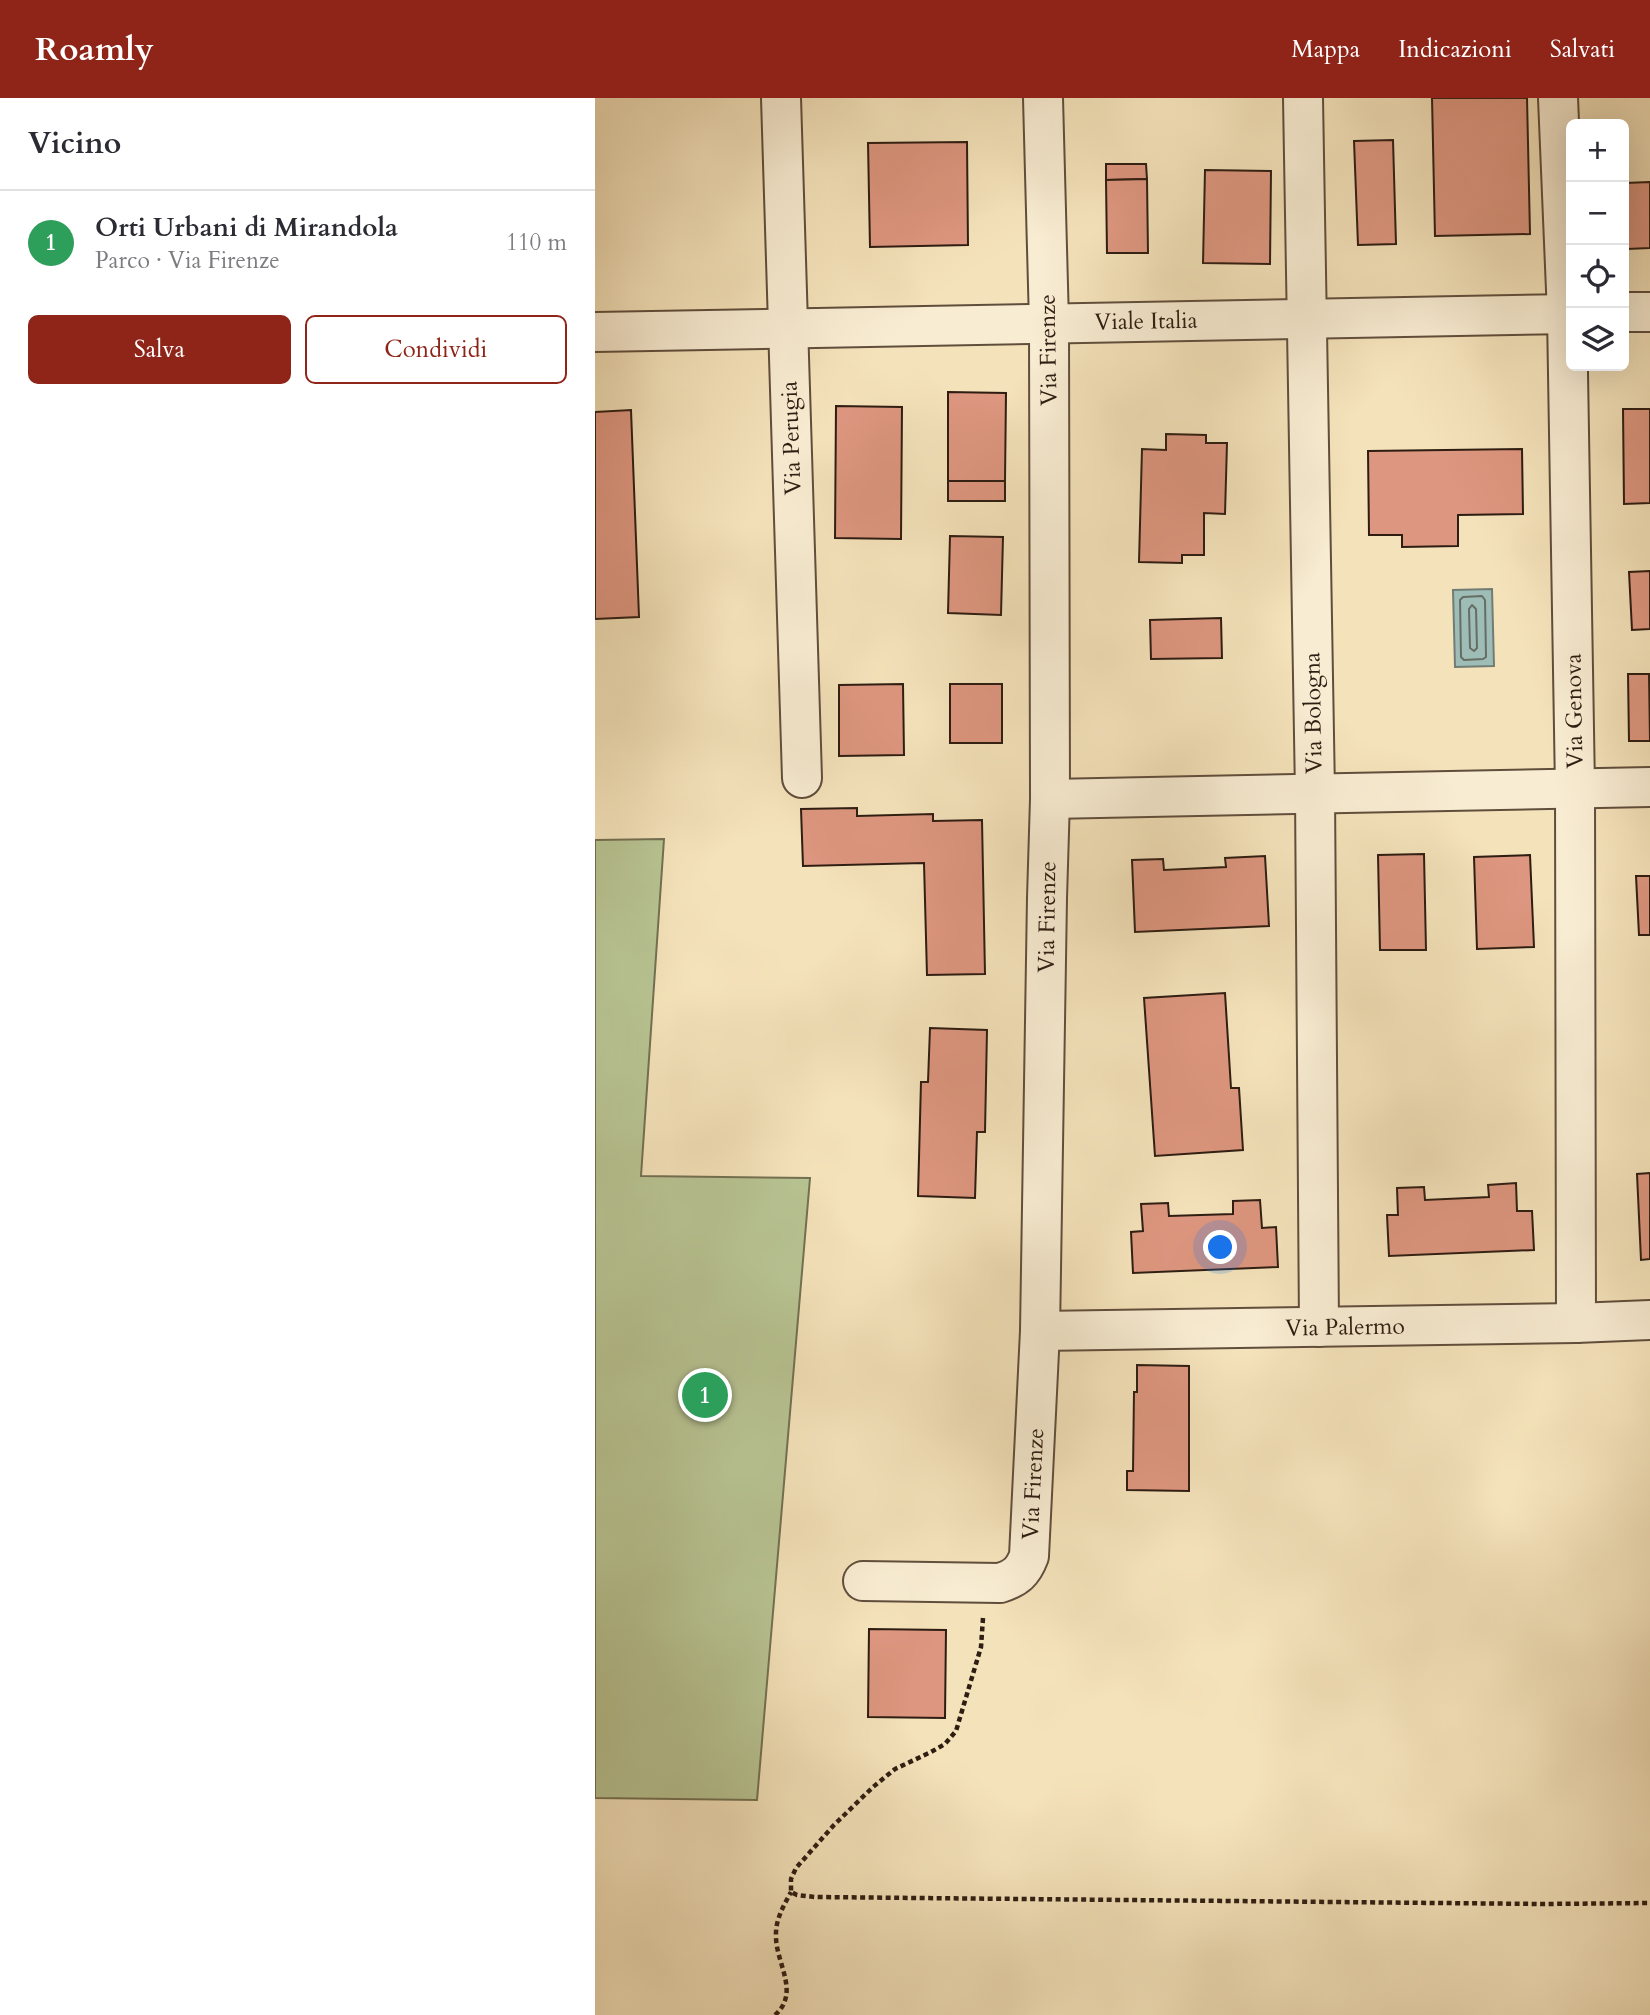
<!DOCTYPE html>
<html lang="it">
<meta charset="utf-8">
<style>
body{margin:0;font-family:Cardo,serif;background:#f2f2f3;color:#2b2b33}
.controls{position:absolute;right:21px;top:21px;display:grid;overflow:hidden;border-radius:10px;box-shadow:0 7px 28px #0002}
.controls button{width:63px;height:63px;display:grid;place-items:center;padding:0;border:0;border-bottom:2px solid #e1e1e2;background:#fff;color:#2b2b33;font:35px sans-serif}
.you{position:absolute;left:626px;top:1150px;width:24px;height:24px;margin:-18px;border:5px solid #fff;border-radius:50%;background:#1a73e8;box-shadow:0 0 0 10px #1a73e833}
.badge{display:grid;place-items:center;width:46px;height:46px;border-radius:50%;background:#8f2418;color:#fff;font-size:23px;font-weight:700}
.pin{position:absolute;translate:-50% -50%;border:4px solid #fff;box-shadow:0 2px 7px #0006}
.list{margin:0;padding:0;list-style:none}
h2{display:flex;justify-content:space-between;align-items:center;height:91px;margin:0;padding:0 28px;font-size:30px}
h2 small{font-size:23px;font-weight:400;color:#7c7c81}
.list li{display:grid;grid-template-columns:46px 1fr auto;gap:21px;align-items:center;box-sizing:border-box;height:105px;padding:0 28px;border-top:2px solid #e1e1e2}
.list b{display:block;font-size:26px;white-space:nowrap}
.list p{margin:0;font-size:23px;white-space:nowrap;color:#7c7c81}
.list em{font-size:23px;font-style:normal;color:#7c7c81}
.actions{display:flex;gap:14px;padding:21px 28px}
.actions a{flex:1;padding:16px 0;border:2px solid #8f2418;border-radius:10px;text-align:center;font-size:24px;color:#8f2418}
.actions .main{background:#8f2418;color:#fff}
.icon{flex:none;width:38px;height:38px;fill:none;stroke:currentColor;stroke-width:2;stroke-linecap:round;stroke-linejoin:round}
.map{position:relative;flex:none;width:1055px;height:1917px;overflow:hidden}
header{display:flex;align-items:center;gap:42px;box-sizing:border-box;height:98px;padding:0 35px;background:#8f2418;color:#fff}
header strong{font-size:33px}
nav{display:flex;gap:38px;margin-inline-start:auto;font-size:24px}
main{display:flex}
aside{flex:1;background:#fff}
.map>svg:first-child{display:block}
.green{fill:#b8c493;stroke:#737052;stroke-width:2}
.water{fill:#9dbdb6;stroke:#717d74;stroke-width:2}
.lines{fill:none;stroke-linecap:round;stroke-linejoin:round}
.shore{stroke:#666d64;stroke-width:2}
.building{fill:#dd967f;stroke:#2e1d12;stroke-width:2}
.street-casing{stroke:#604e3c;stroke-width:42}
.path{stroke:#2e1d12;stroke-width:4.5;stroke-dasharray:5 3.5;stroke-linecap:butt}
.street{stroke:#f8ecd2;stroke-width:38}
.labels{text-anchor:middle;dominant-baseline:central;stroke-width:7;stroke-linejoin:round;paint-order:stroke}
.street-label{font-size:23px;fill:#2e1d12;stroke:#f8ecd2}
</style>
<header>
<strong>Roamly</strong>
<nav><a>Mappa</a><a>Indicazioni</a><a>Salvati</a></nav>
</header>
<main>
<aside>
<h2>Vicino<small></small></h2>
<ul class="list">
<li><span class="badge" style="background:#2e9e5b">1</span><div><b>Orti Urbani di Mirandola</b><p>Parco · Via Firenze</p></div><em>110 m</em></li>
</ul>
<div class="actions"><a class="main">Salva</a><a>Condividi</a></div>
</aside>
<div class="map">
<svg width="1055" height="1917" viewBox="0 0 1055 1917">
<rect width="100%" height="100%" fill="#f4e2ba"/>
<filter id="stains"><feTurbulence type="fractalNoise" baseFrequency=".00286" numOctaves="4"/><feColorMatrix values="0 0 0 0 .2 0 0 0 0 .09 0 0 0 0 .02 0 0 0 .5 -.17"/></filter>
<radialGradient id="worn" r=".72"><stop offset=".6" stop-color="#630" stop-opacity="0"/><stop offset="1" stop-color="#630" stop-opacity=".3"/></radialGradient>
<path class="green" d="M69,741L46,1078L215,1080L162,1702L0,1700V742Z"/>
<path class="water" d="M897,491L899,568L860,569L858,492Z"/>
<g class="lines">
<g class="shore">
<path d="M887,498L890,502L891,559L888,561L869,562L866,559L865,502L868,499Z"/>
<path d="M877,507L881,511L882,550L879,553L875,550L874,511Z"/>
</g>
</g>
<g class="building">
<path d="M837,0H932L935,136L840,138Z"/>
<path d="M798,42L801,146L763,147L759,43Z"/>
<path d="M372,44L373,147L275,149L273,45Z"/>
<path d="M511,66H551L552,81L511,82Z"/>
<path d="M610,72L676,73L675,166L608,165Z"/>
<path d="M552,81L553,155H512L511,82Z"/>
<path d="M1055,84V150L1032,151L1030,85Z"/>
<path d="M353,294L411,295L410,383H353Z"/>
<path d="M241,308L307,309L306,441L240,440Z"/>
<path d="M1028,311H1055V405L1029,406Z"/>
<path d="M36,312L44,519L0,521V314Z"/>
<path d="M571,336L611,337V345H632L630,416L609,415V457H587V465L544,464L547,351L571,352Z"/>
<path d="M927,351L928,416L863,417V448L807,449V437H774L773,353Z"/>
<rect x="353" y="383" width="57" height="20"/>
<path d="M355,438L408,439L406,517L353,515Z"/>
<path d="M1055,473V531L1037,532L1034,474Z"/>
<path d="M626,520L627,560L556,561L555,522Z"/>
<path d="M1033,576H1054L1055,643H1034Z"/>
<path d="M308,586L309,657L244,658V587Z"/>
<rect x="355" y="586" width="52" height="59"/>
<path d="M262,710V718L338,716V723L387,722L390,876L332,877L329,765L208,768L206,711Z"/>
<path d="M829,756L831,852H785L783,757Z"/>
<path d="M935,757L939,849L882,851L879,759Z"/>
<path d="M670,758L674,828L540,834L537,762L568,761L569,772L631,769L630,760Z"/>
<path d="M1041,778H1055V837H1044Z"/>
<path d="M630,895L636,990H644L648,1052L560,1058L549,900Z"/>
<path d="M335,930L392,932L390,1034H382L380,1100L323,1098L326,984H333Z"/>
<path d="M1055,1075V1161L1046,1162L1042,1076Z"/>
<path d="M921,1085L922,1113H937L939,1152L794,1158L792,1117H803L802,1090L829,1089L830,1102L894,1099L893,1087Z"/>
<path d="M665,1102L667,1130L681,1129L683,1169L538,1175L536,1134L548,1133L546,1106L573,1105L574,1118L638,1116V1103Z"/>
<path d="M542,1267L594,1268V1393L532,1392V1373H538L539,1294H542Z"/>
<path d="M274,1531L351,1532L350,1620L273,1619Z"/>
</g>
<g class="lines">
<g class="street-casing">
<g id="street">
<path d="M186,0L207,680"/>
<path d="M708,0L720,695L724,1229"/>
<path d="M963,0L972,216L980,690L981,1225"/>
<path d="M1029,214H1055"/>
<path d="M0,234L976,216"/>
<path d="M455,701L1055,689"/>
<path d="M445,1233L981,1225L1055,1222"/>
<path d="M268,1483L405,1485C421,1480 428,1474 434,1458L445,1233L452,800L455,701L454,225L448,0"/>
</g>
</g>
<g class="path">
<path d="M388,1520L386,1549L361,1633L350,1646L336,1654L300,1671L278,1689L239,1727L201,1770L196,1781V1794L202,1797L220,1799L948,1806L1055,1805"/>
<path d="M180,1917C205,1895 182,1867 181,1840C180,1822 188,1809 196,1794"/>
</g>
<use href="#street" class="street"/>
</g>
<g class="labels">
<g class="street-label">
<text transform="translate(551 223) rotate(-1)">Viale Italia</text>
<text transform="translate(453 252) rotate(-91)">Via Firenze</text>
<text transform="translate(196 340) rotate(-92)">Via Perugia</text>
<text transform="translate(979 613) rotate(-91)">Via Genova</text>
<text transform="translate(718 615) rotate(-91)">Via Bologna</text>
<text transform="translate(452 819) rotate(-89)">Via Firenze</text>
<text transform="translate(750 1229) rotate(-1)">Via Palermo</text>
<text transform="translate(438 1386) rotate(-87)">Via Firenze</text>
</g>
</g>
<rect width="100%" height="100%" filter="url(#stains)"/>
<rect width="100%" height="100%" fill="url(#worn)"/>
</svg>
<div class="controls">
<button>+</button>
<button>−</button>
<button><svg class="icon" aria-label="locate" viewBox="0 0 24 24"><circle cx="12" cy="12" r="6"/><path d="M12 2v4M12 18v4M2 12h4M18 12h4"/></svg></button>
<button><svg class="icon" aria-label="layers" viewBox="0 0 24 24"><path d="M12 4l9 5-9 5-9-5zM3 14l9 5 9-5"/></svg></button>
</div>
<div class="you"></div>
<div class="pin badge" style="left:110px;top:1297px;background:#2e9e5b">1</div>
</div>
</main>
